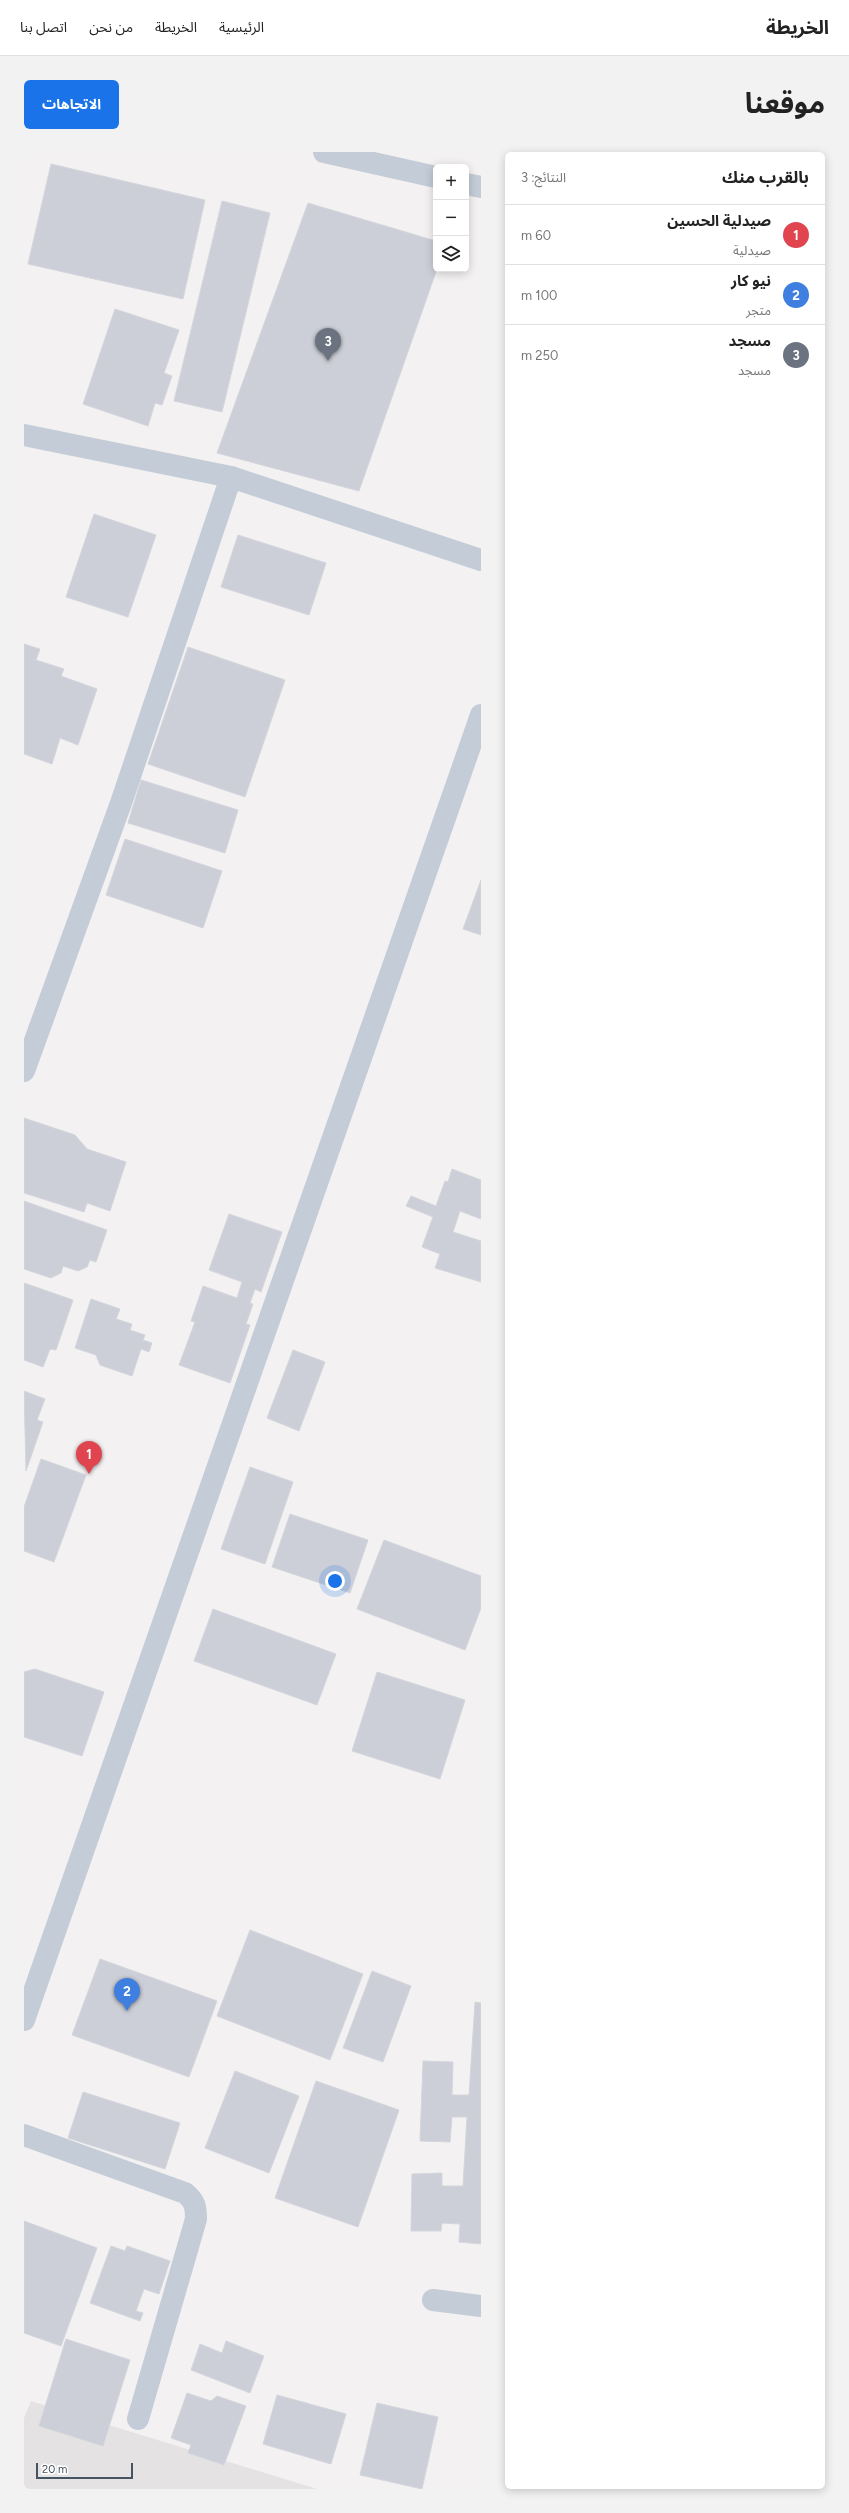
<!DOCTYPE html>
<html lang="ar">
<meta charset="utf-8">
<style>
body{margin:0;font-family:Figtree,"Noto Sans Arabic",sans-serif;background:#f2f2f2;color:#222;direction:rtl}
.controls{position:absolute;right:12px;top:12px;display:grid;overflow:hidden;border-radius:6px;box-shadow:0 2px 10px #0003}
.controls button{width:36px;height:36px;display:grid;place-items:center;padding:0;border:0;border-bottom:1px solid #e0e0e0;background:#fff;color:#222;font:20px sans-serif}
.scale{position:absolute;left:12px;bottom:10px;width:97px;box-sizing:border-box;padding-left:4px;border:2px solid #465361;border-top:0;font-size:11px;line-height:14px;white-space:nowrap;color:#465361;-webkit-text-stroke:3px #fff;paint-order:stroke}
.you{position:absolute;left:311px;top:1429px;width:14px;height:14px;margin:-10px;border:3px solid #fff;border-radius:50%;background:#1a73e8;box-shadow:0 0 0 6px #1a73e833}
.badge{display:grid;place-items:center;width:26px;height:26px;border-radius:50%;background:#1a73e8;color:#fff;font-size:13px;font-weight:700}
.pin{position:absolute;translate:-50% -33px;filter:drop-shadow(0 1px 2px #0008)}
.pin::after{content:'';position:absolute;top:21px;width:14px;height:12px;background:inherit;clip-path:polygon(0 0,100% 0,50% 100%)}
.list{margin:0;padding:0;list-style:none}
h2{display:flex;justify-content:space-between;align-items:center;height:52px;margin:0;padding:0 16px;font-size:17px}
h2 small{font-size:13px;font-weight:400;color:#767676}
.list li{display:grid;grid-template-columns:26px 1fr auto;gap:12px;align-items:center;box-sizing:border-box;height:60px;padding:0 16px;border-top:1px solid #e0e0e0}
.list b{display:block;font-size:15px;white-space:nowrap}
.list p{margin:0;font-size:13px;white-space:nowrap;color:#767676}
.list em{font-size:13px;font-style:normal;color:#767676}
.icon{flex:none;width:22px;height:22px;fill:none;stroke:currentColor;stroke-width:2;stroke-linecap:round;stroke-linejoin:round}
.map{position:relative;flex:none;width:457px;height:2337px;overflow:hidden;direction:ltr;border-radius:6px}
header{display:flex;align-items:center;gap:24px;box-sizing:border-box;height:56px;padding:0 20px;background:#fff;border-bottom:1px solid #e0e0e0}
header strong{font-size:19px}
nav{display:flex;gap:22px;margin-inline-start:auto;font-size:14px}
.intro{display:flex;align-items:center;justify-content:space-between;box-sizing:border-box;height:96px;padding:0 24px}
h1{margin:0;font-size:28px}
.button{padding:10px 18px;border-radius:6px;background:#1a73e8;color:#fff;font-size:14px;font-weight:700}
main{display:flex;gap:24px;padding:0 24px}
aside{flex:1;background:#fff;border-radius:6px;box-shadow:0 2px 10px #0003}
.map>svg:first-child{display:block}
.education{fill:#e5e2e3}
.building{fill:#cccfd7;stroke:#d4d6dd}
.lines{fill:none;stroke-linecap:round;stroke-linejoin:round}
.minor{stroke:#c3ccd7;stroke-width:22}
</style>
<header>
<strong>الخريطة</strong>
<nav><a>الرئيسية</a><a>الخريطة</a><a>من نحن</a><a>اتصل بنا</a></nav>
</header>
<div class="intro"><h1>موقعنا</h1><a class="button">الاتجاهات</a></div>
<main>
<aside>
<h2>بالقرب منك<small>النتائج: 3</small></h2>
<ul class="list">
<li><span class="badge" style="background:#e0444e">1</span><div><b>صيدلية الحسين</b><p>صيدلية</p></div><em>60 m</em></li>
<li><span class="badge" style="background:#3f7fe0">2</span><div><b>نيو كار</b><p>متجر</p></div><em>100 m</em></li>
<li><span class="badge" style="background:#6b7280">3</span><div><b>مسجد</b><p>مسجد</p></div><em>250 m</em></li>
</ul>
</aside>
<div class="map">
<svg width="457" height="2337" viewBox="0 0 457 2337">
<rect width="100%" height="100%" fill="#f3f1f1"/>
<path class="education" d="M7,2249L293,2337H0V2266Z"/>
<g class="building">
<path d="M27,12L181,48L159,147L4,112Z"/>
<path d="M198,49L246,61L198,260L150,249Z"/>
<path d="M284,51L412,89L413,117L335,339L193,301Z"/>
<path d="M91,157L155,178L140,221L148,224L138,253L131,251L124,274L59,252Z"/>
<path d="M70,362L132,383L104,465L42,445Z"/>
<path d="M214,383L302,411L285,463L197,435Z"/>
<path d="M0,492L16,497L12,508L40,517L37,524L73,537L54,593L36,586L28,612L0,602Z"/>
<path d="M164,495L261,528L221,645L124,612Z"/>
<path d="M117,628L214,658L201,701L104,671Z"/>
<path d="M101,687L198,719L179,776L82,743Z"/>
<path d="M457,728V783L439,777Z"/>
<path d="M0,966L51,983L63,997L102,1010L86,1059L63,1051L60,1060L0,1041Z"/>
<path d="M428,1017L457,1028V1067L436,1059L429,1080L457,1089V1130L411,1116L416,1102L398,1095L409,1065L382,1054L387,1044L412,1054L421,1029L424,1030Z"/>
<path d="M0,1049L83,1078L72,1110L66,1108L63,1115L54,1119L39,1114L37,1121L27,1126L0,1117Z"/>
<path d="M205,1062L258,1080L237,1140L231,1137L226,1151L229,1152L222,1172L226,1173L206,1231L155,1213L171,1170L167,1169L179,1134L213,1146L218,1130L185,1118Z"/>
<path d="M0,1131L49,1148L32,1198L26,1197L19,1215L0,1208Z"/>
<path d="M67,1147L96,1157L92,1167L108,1172L106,1178L121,1183L119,1188L128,1191L125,1200L117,1197L108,1224L76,1213L72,1203L51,1196Z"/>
<path d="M269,1198L301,1210L275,1279L243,1266Z"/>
<path d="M0,1239L21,1247L13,1268L19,1270L2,1319Z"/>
<path d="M17,1307L62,1323L30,1410L0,1399V1355Z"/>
<path d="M226,1315L269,1330L241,1412L197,1397Z"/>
<path d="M266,1362L344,1388L326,1441L248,1415Z"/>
<path d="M360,1388L457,1424V1456L441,1498L333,1457Z"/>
<path d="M189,1457L312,1502L293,1553L170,1509Z"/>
<path d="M11,1517L80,1540L58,1604L0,1585V1520Z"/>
<path d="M353,1520L441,1548L416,1627L328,1599Z"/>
<path d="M226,1778L339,1822L306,1908L193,1864Z"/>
<path d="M76,1807L193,1849L165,1925L48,1883Z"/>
<path d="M348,1819L387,1834L359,1910L319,1896Z"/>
<path d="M451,1850L457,1851V2092L435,2090L436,2072L418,2071L417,2079H387L388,2022L418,2021V2034H439L443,1965H428L426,1990L396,1989L399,1909L429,1910L428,1943H445Z"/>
<path d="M211,1919L275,1944L245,2021L181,1996Z"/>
<path d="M292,1929L375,1958L334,2075L251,2046Z"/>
<path d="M59,1940L156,1971L141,2017L44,1986Z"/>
<path d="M0,2069L73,2096L37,2194L0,2181Z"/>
<path d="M87,2094L101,2099L103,2094L146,2109L135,2142L120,2137L112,2159L119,2161L116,2169L66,2151Z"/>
<path d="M42,2187L106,2208L79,2294L15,2274Z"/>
<path d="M202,2189L240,2204L226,2241L167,2218L176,2192L198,2201Z"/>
<path d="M163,2241L187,2249L193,2244L222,2254L200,2313L164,2301L167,2293L147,2286Z"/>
<path d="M253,2243L322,2262L307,2312L239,2292Z"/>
<path d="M353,2251L414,2265L398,2337L336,2323Z"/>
</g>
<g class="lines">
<g class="minor">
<path d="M300,0L412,25"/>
<path d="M442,32L457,35"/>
<path d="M0,283L207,325L457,408"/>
<path d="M0,919L97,651L207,325"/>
<path d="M0,1868L457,563"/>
<path d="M0,1983L161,2041C171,2049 172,2055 172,2067L114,2267"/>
<path d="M409,2148L457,2154"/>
</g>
</g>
</svg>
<div class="controls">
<button>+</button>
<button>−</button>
<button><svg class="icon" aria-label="layers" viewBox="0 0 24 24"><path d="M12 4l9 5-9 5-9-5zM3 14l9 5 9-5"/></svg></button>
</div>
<div class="scale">20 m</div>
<div class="you"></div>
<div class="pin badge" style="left:65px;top:1322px;background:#e0444e">1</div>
<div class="pin badge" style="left:103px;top:1859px;background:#3f7fe0">2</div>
<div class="pin badge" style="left:304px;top:209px;background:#6b7280">3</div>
</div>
</main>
